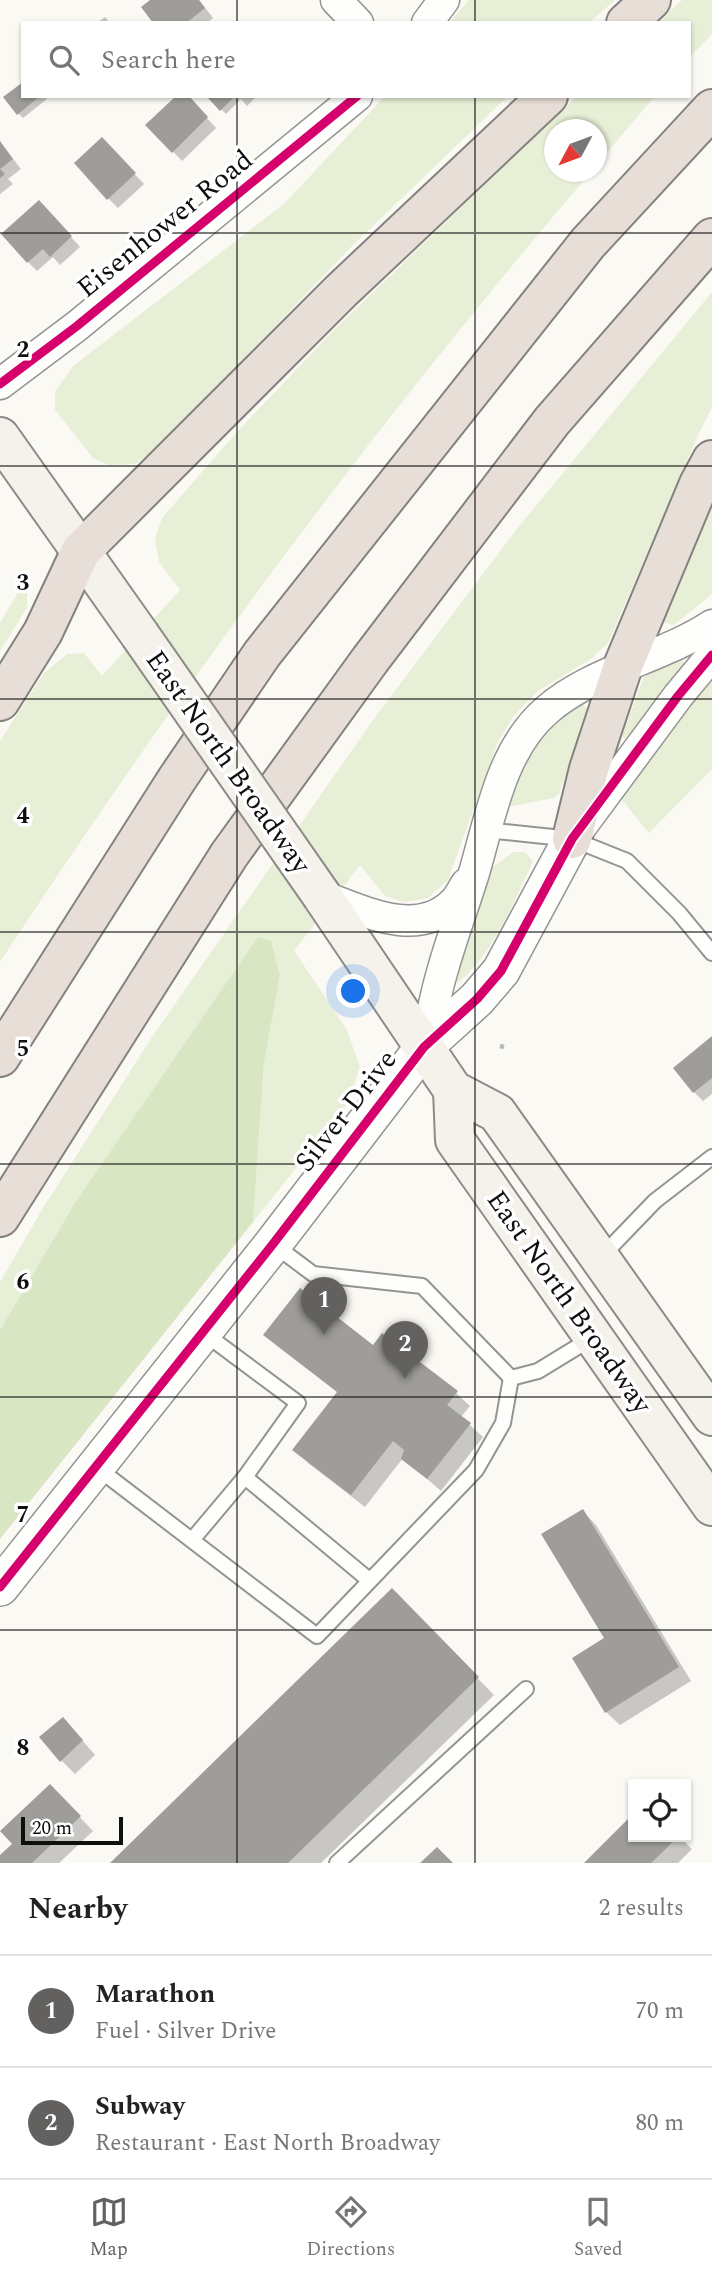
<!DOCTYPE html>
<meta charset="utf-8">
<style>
body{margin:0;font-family:Spectral,serif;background:#f6f6f6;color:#222}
.controls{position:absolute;right:21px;bottom:21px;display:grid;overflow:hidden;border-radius:0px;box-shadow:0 2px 5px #0004}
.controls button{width:63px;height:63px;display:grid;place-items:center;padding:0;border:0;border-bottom:2px solid #e0e0e0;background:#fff;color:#222;font:35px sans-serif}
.compass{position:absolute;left:544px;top:119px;width:63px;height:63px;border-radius:50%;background:#fff;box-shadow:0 2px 5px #0004;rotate:229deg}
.scale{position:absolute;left:21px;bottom:18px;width:102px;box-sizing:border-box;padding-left:7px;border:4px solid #0f0f0f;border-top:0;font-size:19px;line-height:24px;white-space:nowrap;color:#0f0f0f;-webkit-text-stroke:5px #fff;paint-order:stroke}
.you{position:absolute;left:354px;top:992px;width:24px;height:24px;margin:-18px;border:5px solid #fff;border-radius:50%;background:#1a73e8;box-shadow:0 0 0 10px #1a73e833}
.badge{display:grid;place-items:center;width:46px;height:46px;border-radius:50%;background:#62615f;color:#fff;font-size:23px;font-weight:700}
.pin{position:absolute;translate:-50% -58px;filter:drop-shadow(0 2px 4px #0008)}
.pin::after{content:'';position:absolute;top:37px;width:24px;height:21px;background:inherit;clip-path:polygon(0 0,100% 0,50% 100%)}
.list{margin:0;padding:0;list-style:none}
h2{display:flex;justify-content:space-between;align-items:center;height:91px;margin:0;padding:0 28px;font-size:30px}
h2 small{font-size:23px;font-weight:400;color:#767676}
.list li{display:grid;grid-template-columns:46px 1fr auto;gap:21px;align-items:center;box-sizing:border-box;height:112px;padding:0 28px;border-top:2px solid #e0e0e0}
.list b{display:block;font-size:26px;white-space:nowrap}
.list p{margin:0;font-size:23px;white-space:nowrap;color:#767676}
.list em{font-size:23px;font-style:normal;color:#767676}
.icon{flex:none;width:38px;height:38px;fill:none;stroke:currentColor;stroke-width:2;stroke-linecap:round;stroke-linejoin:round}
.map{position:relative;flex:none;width:712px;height:1863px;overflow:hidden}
.search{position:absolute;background:#fff;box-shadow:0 2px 5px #0004;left:21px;right:21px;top:21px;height:77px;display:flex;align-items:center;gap:18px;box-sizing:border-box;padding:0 24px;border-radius:0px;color:#767676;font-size:26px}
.sheet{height:315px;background:#fff}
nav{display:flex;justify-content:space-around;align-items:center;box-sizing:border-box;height:98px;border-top:2px solid #e0e0e0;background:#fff;font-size:19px;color:#767676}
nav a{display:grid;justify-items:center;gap:4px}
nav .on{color:#62615f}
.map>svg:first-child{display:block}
.green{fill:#e7efd6}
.forest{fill:#d9e6c4}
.shadow{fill:#0003}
.building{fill:#9f9d9a}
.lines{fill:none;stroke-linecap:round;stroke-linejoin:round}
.service-casing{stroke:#959492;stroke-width:18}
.minor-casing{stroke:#959492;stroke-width:33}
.tertiary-casing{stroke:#959492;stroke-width:40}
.secondary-casing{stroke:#8c8b89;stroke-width:42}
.motorway-casing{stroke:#83827f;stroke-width:42}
.path{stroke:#b9b8b8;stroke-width:4.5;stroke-dasharray:7 3.5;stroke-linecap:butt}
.service{stroke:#fefefd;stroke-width:14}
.minor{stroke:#fefefd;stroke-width:30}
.tertiary{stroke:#fefefd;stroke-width:37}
.secondary{stroke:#f5f2eb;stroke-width:38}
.motorway{stroke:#e8ded8;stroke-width:38}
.secondary-bridge-casing{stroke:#8c8b89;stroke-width:42;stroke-linecap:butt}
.secondary-bridge{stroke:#f5f2eb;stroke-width:38}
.cycleway-casing{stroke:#fff;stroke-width:13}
.cycleway{stroke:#d6006c;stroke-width:9}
.grid{fill:none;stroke:#0f0f0f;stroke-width:2;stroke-opacity:0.55}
.labels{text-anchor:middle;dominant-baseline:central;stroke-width:7;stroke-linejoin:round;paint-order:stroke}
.street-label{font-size:28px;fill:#0f0f0f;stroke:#fff}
.grid-label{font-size:23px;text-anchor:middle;font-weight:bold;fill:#0f0f0f;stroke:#fff;stroke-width:7;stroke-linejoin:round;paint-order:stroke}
</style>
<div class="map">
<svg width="712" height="1863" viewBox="0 0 712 1863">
<rect width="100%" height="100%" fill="#fbf9f4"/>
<g class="green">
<path d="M469,0H615L589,23H449Z"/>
<path d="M682,0H712V34L689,58V23H657Z"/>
<path d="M385,96H508L352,246L153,453L134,464L109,465L93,458L55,410V392L73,366L284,204Z"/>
<path d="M577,96H655L597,164L596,130H554V172H591C377,422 180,687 0,962V741L44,673L67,654L84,653L102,676L180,590L159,562L155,538L162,518L235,434L336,328Z"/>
<path d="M712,292V408L700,431L608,643L592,658L538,691L512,718L497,744L448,880L428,898L404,902L385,896L360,865L294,951L346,1028L360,1067L348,1103L253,1222L264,1063L280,976L73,1206L0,1330V1282L43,1208L154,1034L373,720L516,530Z"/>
<path d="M712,503V594L674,625L661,622Z"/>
<path d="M27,578V608L0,651V623Z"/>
<path d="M680,657L685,665L625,739L622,736L645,674Z"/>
<path d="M712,671V769L649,833L618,795Z"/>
<path d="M581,702L588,710L559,794L554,798L506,807L523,756L536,738Z"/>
<path d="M513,852H525L533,861C512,905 496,950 458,983L448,972L487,872Z"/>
</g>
<path class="forest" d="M258,937L271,941L280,976L264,1063L253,1222L0,1539V1330L73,1206Z"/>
<g class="shadow">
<path d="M153,0H199L213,18L207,23H155Z"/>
<path d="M105,17L110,23H97Z"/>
<path d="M23,96H45L47,99L23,118L18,113Z"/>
<path d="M187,96L216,128L182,161L148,125Z"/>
<path d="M208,96H257L247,106L241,99L226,114Z"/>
<path d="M0,142L21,169L8,179L13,184L0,194Z"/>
<path d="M111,149L144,184L118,208L108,198Z"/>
<path d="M48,211L80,247L60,265L53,257L37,271L28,262Z"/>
<path d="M712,1039V1094L703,1101L694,1092Z"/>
<path d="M373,1347L456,1393L470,1406L461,1417L483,1437L441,1491L403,1458L365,1507L308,1463L295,1449Z"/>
<path d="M583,1511L596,1525L691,1681L620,1725L606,1712L607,1639Z"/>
<path d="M392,1591L494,1695L321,1863H112Z"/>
<path d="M76,1733L95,1755L75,1774L61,1760Z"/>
<path d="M50,1786L93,1831L59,1863H0V1857L14,1844Z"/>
<path d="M633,1817V1837H679L692,1849L678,1863H586Z"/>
</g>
<g class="building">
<path d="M150,0H199L205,8L186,23H153L141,7Z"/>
<path d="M23,82V96H40L17,115L3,97Z"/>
<path d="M176,96H189L208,117L172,153L145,125Z"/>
<path d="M206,96H235L220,111Z"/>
<path d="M102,137L136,173L107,200L74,163Z"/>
<path d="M0,141L13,159L0,169L5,174L0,178Z"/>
<path d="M39,200L72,236L50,257L43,249L27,263L1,234Z"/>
<path d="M712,1036V1078L693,1093L673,1068Z"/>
<path d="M300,1288L373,1345L382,1333L458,1391L447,1405L471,1423L427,1479L401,1459L404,1450L393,1441L351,1495L292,1450L337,1392L263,1335Z"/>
<path d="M583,1509L679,1667L605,1713L572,1658L604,1638L541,1534Z"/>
<path d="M392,1588L479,1677L288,1863H110Z"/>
<path d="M63,1717L83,1740L60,1762L39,1737Z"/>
<path d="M50,1784L81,1816L32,1863H0V1855L12,1844L0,1831Z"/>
<path d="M633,1814V1837H678L651,1863H584Z"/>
<path d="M437,1847L453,1863H420Z"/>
</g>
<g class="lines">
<g class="service-casing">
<g id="service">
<path d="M486,830L572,839L627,861L679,913L712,953"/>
<path d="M273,1244L313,1274L422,1286L511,1378"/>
<path d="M602,1256L655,1201L712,1157"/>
<path d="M511,1378L538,1371L592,1338"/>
<path d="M96,1467L317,1636L476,1470L503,1423L511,1378"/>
<path d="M245,1477L369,1580"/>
<path d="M192,1540L245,1477L298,1403L204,1333"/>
<path d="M337,1863L526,1689"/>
</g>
</g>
<g class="minor-casing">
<g id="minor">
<path d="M336,0L358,23"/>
<path d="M427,23L444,0"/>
<path d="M0,384L77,326L357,96"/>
<path d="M578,831L678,696L712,655"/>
<path d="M322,896C362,910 417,940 454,902C459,897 462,890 466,884"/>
<path d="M424,1047C431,1021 435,995 443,969C452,937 464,905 474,873C490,819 501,749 547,710C591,671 662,658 712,625"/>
</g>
</g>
<g class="tertiary-casing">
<path id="tertiary" d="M0,1587L273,1244L424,1047L477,999L501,971L572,839"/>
</g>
<g class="secondary-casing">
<g id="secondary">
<path d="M0,437L140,635"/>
<path d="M322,896L453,1090L497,1113L712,1416"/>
<path d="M453,1090L455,1140L712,1506"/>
</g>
</g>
<g class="motorway-casing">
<g id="motorway">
<path d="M626,23L651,0"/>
<path d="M0,701L43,632L81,551L341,291L548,96"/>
<path d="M572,839L589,769L623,666L699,484L712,460"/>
<path d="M0,1057L177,779L262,654L588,243L712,109"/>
<path d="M0,1217L229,855L370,660L552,421L712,238"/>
</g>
</g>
<path class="path" d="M500,1046L504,1047"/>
<use href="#service" class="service"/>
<use href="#minor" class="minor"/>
<use href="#tertiary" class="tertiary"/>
<use href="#secondary" class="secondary"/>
<use href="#motorway" class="motorway"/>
<g class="secondary-bridge-casing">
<path id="secondary-bridge" d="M140,635L322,896"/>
</g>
<use href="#secondary-bridge" class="secondary-bridge"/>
<g class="cycleway-casing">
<g id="cycleway">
<path d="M0,384L77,326L357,96"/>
<path d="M0,1587L273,1244L424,1047L477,999L501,971L572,839L678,696L712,655"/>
</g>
</g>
<use href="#cycleway" class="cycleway"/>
</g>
<path class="grid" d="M237,0V23M475,0V23M237,96V1863M475,96V1863M0,233H712M0,466H712M0,699H712M0,932H712M0,1164H712M0,1397H712M0,1630H712"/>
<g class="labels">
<g class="street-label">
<text transform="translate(165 224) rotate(-39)">Eisenhower Road</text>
<text transform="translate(228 762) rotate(55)">East North Broadway</text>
<text transform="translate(346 1111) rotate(-52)">Silver Drive</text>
<text transform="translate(569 1302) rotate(55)">East North Broadway</text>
</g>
</g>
<g class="grid-label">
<text x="23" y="357">2</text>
<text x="23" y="590">3</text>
<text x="23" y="823">4</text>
<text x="23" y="1056">5</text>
<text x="23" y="1289">6</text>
<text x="23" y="1522">7</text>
<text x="23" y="1755">8</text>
</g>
</svg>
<div class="controls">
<button><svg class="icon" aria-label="locate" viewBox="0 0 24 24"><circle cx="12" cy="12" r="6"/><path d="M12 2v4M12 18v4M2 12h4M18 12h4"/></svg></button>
</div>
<svg class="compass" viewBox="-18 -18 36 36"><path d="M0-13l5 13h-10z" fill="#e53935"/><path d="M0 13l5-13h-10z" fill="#767676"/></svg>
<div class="scale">20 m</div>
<div class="you"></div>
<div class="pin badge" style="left:324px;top:1335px">1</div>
<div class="pin badge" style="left:405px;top:1379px">2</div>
<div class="search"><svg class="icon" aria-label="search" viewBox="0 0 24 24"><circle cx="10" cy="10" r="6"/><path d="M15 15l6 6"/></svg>Search here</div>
</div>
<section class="sheet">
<h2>Nearby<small>2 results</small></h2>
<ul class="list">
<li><span class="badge">1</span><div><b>Marathon</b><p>Fuel · Silver Drive</p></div><em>70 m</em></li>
<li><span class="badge">2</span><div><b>Subway</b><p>Restaurant · East North Broadway</p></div><em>80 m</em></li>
</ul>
</section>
<nav>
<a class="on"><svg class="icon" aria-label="map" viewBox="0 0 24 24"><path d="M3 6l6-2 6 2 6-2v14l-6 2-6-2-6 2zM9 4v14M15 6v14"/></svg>Map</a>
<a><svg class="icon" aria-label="directions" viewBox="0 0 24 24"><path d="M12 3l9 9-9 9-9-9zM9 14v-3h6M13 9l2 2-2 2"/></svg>Directions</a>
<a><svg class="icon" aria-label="saved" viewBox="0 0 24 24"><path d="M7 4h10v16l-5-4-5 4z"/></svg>Saved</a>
</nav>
